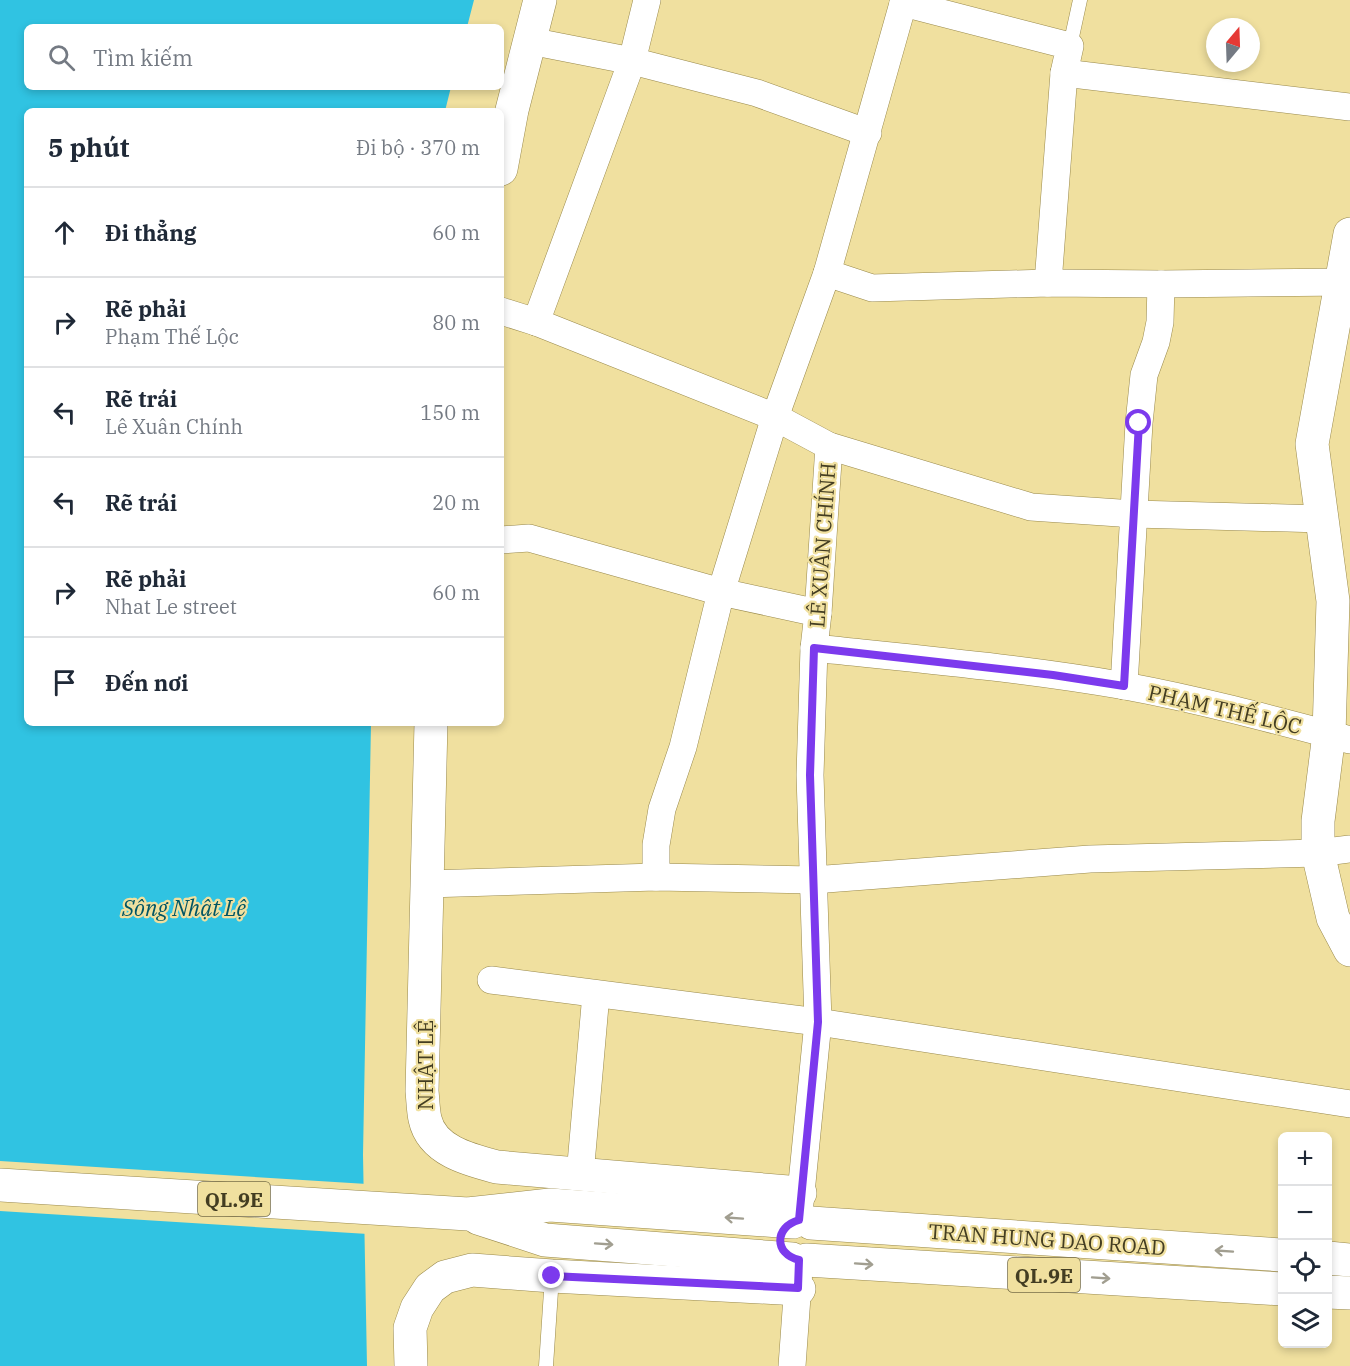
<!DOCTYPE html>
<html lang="vi">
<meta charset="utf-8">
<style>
body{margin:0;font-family:"IBM Plex Serif",serif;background:#f6f6f7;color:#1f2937}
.controls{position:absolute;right:18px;bottom:18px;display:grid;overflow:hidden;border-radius:9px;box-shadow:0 3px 9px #0003}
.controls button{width:54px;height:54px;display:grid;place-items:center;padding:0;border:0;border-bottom:2px solid #e0e1e3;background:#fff;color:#1f2937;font:30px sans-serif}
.compass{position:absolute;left:1206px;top:18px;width:54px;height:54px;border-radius:50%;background:#fff;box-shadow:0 3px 9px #0003;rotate:19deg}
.stop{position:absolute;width:18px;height:18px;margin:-14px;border:4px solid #7c3aed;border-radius:50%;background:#fff}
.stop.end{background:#7c3aed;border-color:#fff;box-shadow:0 2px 6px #0008}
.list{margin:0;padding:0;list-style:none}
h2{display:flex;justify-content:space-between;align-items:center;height:78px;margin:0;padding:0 24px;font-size:26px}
h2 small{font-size:20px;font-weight:400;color:#747a83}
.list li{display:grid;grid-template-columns:39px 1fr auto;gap:18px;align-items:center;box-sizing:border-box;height:90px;padding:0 24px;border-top:2px solid #e0e1e3}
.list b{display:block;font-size:22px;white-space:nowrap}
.list p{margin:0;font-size:20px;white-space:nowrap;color:#747a83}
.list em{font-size:20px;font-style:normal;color:#747a83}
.icon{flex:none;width:33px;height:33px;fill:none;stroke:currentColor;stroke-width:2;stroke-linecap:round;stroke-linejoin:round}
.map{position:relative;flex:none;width:1350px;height:1366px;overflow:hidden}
.search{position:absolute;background:#fff;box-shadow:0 3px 9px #0003;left:24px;top:24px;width:480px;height:66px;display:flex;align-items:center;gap:15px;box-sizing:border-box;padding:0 21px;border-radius:9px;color:#747a83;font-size:22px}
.panel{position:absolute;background:#fff;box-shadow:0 3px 9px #0003;left:24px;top:108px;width:480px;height:618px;border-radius:9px}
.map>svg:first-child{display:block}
.water{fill:#30c3e2}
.pier{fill:#f0e09f}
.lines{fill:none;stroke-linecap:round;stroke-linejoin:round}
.lane-casing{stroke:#99894b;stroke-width:15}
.street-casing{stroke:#99894b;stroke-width:28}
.secondary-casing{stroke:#99894b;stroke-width:34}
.primary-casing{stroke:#99894b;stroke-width:34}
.lane{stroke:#fff;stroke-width:14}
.street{stroke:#fff;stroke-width:27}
.secondary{stroke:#fff;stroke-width:33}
.primary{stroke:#fff;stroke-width:33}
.oneway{stroke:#a19e90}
.route{stroke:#7c3aed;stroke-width:8}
.labels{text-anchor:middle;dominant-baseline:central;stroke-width:4.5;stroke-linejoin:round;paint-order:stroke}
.shield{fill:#f0e09f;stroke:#776e48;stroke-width:1.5}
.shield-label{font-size:20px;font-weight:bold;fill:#433d22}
.street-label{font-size:21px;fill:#433d22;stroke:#f0e09f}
.water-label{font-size:22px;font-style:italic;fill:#005564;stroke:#f0e09f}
</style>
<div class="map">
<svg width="1350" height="1366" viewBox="0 0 1350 1366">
<rect width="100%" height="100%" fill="#f0e09f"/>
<path class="water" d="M0,0H474L467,27H27V87H451L445,111H27V723H371L363,1155L367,1366H0Z"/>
<path class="pier" d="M0,1161L367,1184L368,1234L0,1211Z"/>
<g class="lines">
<g class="lane-casing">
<g id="lane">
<path d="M1070,46L1080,0"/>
<path d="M546,1366L552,1276"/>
</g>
</g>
<g class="street-casing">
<g id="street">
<path d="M903,3L1070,46L1064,73L1048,283"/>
<path d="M530,41L632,61L757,93L868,133"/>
<path d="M1064,73L1350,107"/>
<path d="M827,273L872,288L1048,283L1161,284L1350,282"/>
<path d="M501,311L536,322L775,417L829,446L1031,507L1134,514L1322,519"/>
<path d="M536,322L632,61L647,0"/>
<path d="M501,540L529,538L721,592L818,613"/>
<path d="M814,648C917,659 1022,668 1125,686C1201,700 1275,720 1350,740"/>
<path d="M1124,686L1139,423L1144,375L1156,342L1160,322L1161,284"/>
<path d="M656,877V845L662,809L683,747L721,592L775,417L827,273L904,0"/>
<path d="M427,884L656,877L813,880L1090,859L1318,853L1350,849"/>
<path d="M491,980L818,1022L1350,1104"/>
<path d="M580,1175L596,994"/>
<path d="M799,1213L818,1022L810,775L814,648L818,613L829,446"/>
<path d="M792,1366L799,1269"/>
</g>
</g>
<g class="secondary-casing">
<g id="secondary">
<path d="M501,169L512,110L540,0"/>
<path d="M1350,234L1312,444L1333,601L1329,734L1318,821V853L1333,918L1350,950"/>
<path d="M431,723L422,1091C423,1100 423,1110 425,1119C432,1151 470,1160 497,1167L800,1193"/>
<path d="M411,1366L410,1328L417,1308L430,1288L445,1277L472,1270L552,1276L799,1289"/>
</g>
</g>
<g class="primary-casing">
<g id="primary">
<path d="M0,1185L468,1214L550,1205L793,1222"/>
<path d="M478,1218L545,1240L792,1259"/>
<path d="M811,1223L1282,1255"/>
<path d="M1328,1258L1350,1260"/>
<path d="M806,1260L1282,1289"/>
<path d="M1328,1292L1350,1293"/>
</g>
</g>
<use href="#lane" class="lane"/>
<use href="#street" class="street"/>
<use href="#secondary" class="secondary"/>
<use href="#primary" class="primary"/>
</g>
<defs><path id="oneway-shaft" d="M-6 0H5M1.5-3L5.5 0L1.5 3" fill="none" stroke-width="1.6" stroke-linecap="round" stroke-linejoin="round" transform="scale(1.5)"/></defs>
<g class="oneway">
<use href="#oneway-shaft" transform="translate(734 1218) rotate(-176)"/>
<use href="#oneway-shaft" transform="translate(604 1244) rotate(4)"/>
<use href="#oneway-shaft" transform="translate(1224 1251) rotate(-176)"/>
<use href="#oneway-shaft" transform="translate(864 1264) rotate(4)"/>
<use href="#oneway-shaft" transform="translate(1101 1278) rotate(4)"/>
</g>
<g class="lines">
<path class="route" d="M552,1276L798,1288L799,1260C774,1254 774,1227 799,1220L818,1022L810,775L814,648L1053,675L1124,686L1139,423"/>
</g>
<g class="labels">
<g class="shield">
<rect x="198" y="1182" width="72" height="34" rx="4.5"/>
<rect x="1008" y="1258" width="72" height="34" rx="4.5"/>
</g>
<g class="shield-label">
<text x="234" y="1199">QL.9E</text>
<text x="1044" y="1275">QL.9E</text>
</g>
<g class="street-label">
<text transform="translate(822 545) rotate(-86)">LÊ XUÂN CHÍNH</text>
<text transform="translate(1225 709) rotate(13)">PHẠM THẾ LỘC</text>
<text transform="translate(425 1065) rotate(-90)">NHẬT LỆ</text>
<text transform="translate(1047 1239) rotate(4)">TRAN HUNG DAO ROAD</text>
</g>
<g class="water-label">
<text x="184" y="907">Sông Nhật Lệ</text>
</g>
</g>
</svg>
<div class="controls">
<button>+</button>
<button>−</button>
<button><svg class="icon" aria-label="locate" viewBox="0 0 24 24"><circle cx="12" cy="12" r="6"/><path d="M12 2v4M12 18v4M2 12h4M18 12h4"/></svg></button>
<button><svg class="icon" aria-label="layers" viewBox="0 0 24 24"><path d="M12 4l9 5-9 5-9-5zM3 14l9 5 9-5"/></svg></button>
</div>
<svg class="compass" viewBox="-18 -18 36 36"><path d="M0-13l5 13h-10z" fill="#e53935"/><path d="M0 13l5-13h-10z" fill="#747a83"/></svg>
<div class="stop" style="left:1139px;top:423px"></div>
<div class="stop end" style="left:552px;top:1276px"></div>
<div class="search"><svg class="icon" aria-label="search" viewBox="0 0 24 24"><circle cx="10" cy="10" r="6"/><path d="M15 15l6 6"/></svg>Tìm kiếm</div>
<section class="panel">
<h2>5 phút<small>Đi bộ · 370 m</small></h2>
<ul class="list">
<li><svg class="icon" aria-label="ahead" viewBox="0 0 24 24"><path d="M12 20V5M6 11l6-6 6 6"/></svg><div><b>Đi thẳng</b></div><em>60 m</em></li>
<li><svg class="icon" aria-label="right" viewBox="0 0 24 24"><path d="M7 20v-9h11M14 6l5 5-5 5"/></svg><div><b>Rẽ phải</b><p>Phạm Thế Lộc</p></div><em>80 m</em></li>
<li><svg class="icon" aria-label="left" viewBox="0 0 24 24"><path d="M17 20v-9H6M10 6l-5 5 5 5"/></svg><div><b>Rẽ trái</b><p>Lê Xuân Chính</p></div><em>150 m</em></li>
<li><svg class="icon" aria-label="left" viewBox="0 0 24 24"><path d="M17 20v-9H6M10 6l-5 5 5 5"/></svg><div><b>Rẽ trái</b></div><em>20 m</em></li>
<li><svg class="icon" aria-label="right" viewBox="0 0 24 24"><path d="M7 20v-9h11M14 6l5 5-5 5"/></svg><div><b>Rẽ phải</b><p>Nhat Le street</p></div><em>60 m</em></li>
<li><svg class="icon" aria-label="arrive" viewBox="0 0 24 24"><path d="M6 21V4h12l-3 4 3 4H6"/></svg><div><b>Đến nơi</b></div></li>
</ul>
</section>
</div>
